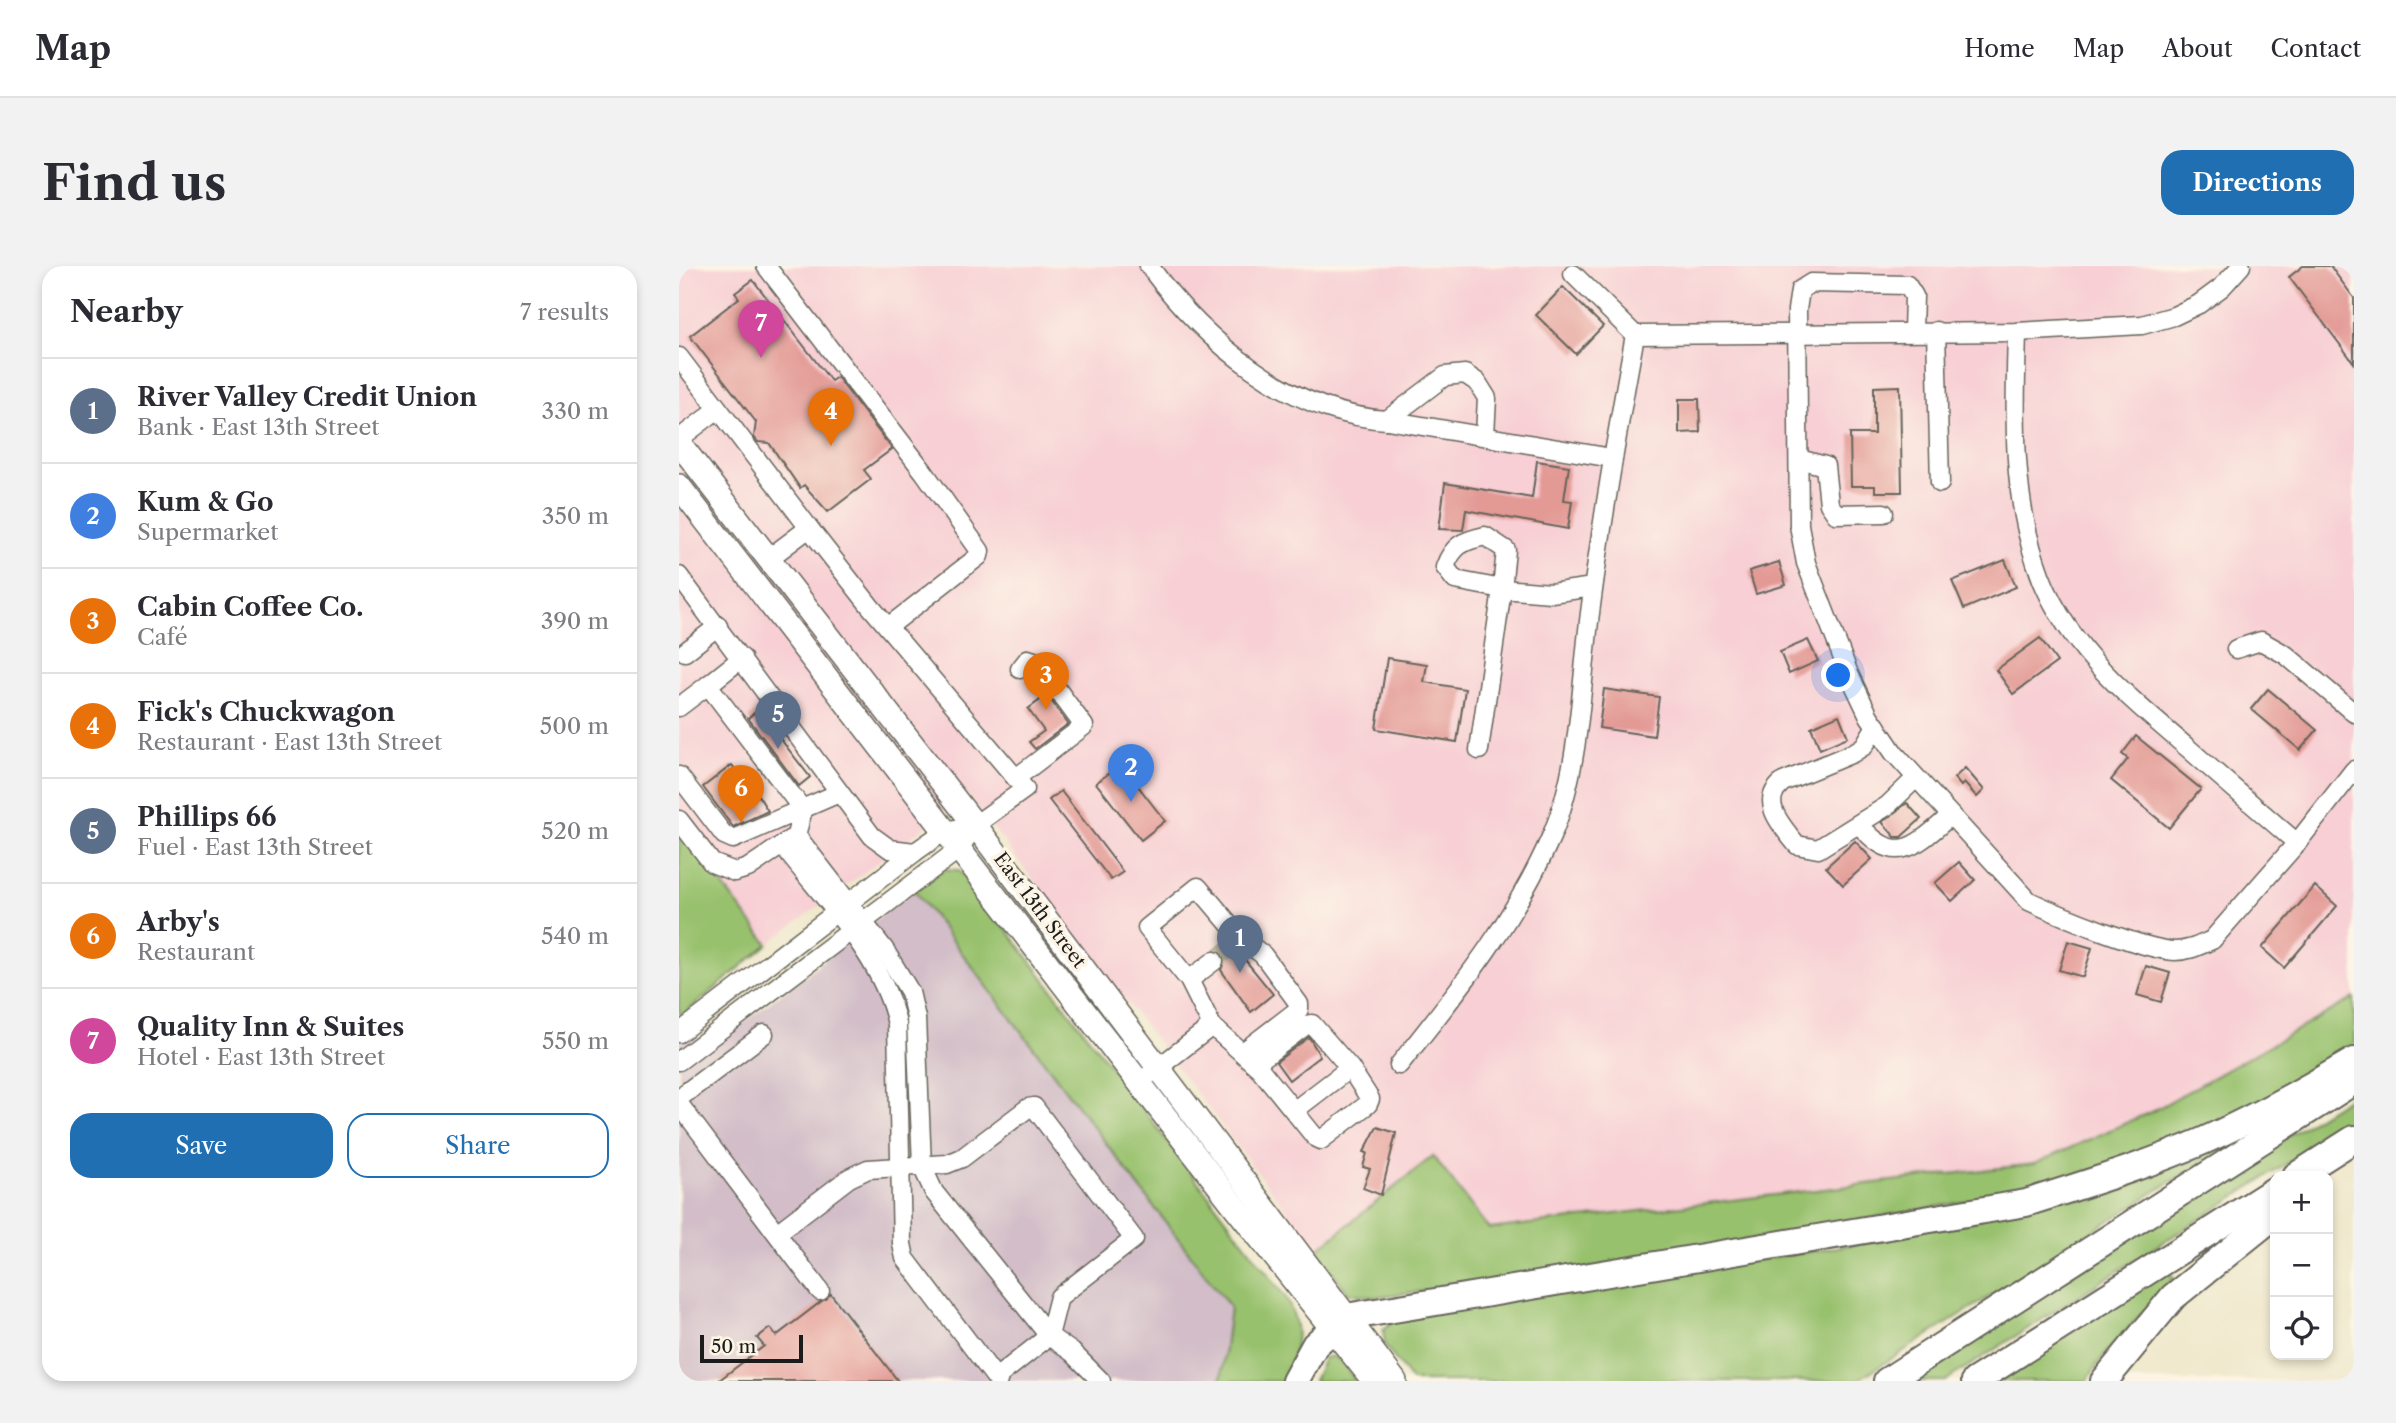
<!DOCTYPE html>
<meta charset="utf-8">
<style>
body{margin:0;font-family:"Libre Caslon Text",serif;background:#f2f2f3;color:#2b2b33}
.controls{position:absolute;right:21px;bottom:21px;display:grid;overflow:hidden;border-radius:14px;box-shadow:0 4px 10px #0003}
.controls button{width:63px;height:63px;display:grid;place-items:center;padding:0;border:0;border-bottom:2px solid #e1e1e2;background:#fff;color:#2b2b33;font:35px sans-serif}
.scale{position:absolute;left:21px;bottom:18px;width:103px;box-sizing:border-box;padding-left:7px;border:4px solid #1c1c1c;border-top:0;font-size:19px;line-height:24px;white-space:nowrap;color:#1c1c1c;-webkit-text-stroke:5px #fcf5e5;paint-order:stroke}
.you{position:absolute;left:1160px;top:410px;width:24px;height:24px;margin:-18px;border:5px solid #fff;border-radius:50%;background:#1a73e8;box-shadow:0 0 0 10px #1a73e833}
.badge{display:grid;place-items:center;width:46px;height:46px;border-radius:50%;background:#1f6fb2;color:#fff;font-size:23px;font-weight:700}
.pin{position:absolute;translate:-50% -58px;filter:drop-shadow(0 2px 4px #0008)}
.pin::after{content:'';position:absolute;top:37px;width:24px;height:21px;background:inherit;clip-path:polygon(0 0,100% 0,50% 100%)}
.list{margin:0;padding:0;list-style:none}
h2{display:flex;justify-content:space-between;align-items:center;height:91px;margin:0;padding:0 28px;font-size:30px}
h2 small{font-size:23px;font-weight:400;color:#7c7c81}
.list li{display:grid;grid-template-columns:46px 1fr auto;gap:21px;align-items:center;box-sizing:border-box;height:105px;padding:0 28px;border-top:2px solid #e1e1e2}
.list b{display:block;font-size:26px;white-space:nowrap}
.list p{margin:0;font-size:23px;white-space:nowrap;color:#7c7c81}
.list em{font-size:23px;font-style:normal;color:#7c7c81}
.actions{display:flex;gap:14px;padding:21px 28px}
.actions a{flex:1;padding:16px 0;border:2px solid #1f6fb2;border-radius:21px;text-align:center;font-size:24px;color:#1f6fb2}
.actions .main{background:#1f6fb2;color:#fff}
.icon{flex:none;width:38px;height:38px;fill:none;stroke:currentColor;stroke-width:2;stroke-linecap:round;stroke-linejoin:round}
.map{position:relative;flex:none;width:1675px;height:1115px;overflow:hidden;border-radius:21px}
header{display:flex;align-items:center;gap:42px;box-sizing:border-box;height:98px;padding:0 35px;background:#fff;border-bottom:2px solid #e1e1e2}
header strong{font-size:33px}
nav{display:flex;gap:38px;margin-inline-start:auto;font-size:24px}
.intro{display:flex;align-items:center;justify-content:space-between;box-sizing:border-box;height:168px;padding:0 42px}
h1{margin:0;font-size:49px}
.button{padding:18px 32px;border-radius:21px;background:#1f6fb2;color:#fff;font-size:24px;font-weight:700}
main{display:flex;gap:42px;padding:0 42px}
aside{flex:1;background:#fff;border-radius:21px;box-shadow:0 4px 10px #0003}
.map>svg:first-child{display:block}
.built{fill:#f7cfd4}
.industrial{fill:#d2bdc8}
.green{fill:#98c16d;stroke:#5a6e44;stroke-width:2}
.building{fill:#e39a95}
.lines{fill:none;stroke-linecap:round;stroke-linejoin:round}
.minor-tunnel{stroke:#c6c0aa;stroke-width:18;stroke-dasharray:18 9;stroke-linecap:butt}
.minor-casing{stroke:#66645a;stroke-width:21}
.major-casing{stroke:#66645a;stroke-width:26}
.highway-casing{stroke:#66645a;stroke-width:30}
.minor{stroke:#fff;stroke-width:18}
.major{stroke:#fff;stroke-width:23}
.highway{stroke:#fff;stroke-width:26}
.labels{text-anchor:middle;dominant-baseline:central;stroke-width:7;stroke-linejoin:round;paint-order:stroke}
.street-label{font-size:19px;fill:#1c1c1c;stroke:#fcf5e5}
</style>
<header>
<strong>Map</strong>
<nav><a>Home</a><a>Map</a><a>About</a><a>Contact</a></nav>
</header>
<div class="intro"><h1>Find us</h1><a class="button">Directions</a></div>
<main>
<aside>
<h2>Nearby<small>7 results</small></h2>
<ul class="list">
<li><span class="badge" style="background:#5c6f8a">1</span><div><b>River Valley Credit Union</b><p>Bank · East 13th Street</p></div><em>330 m</em></li>
<li><span class="badge" style="background:#3f7fe0">2</span><div><b>Kum &amp; Go</b><p>Supermarket</p></div><em>350 m</em></li>
<li><span class="badge" style="background:#e8710a">3</span><div><b>Cabin Coffee Co.</b><p>Café</p></div><em>390 m</em></li>
<li><span class="badge" style="background:#e8710a">4</span><div><b>Fick's Chuckwagon</b><p>Restaurant · East 13th Street</p></div><em>500 m</em></li>
<li><span class="badge" style="background:#5c6f8a">5</span><div><b>Phillips 66</b><p>Fuel · East 13th Street</p></div><em>520 m</em></li>
<li><span class="badge" style="background:#e8710a">6</span><div><b>Arby's</b><p>Restaurant</p></div><em>540 m</em></li>
<li><span class="badge" style="background:#d1479c">7</span><div><b>Quality Inn &amp; Suites</b><p>Hotel · East 13th Street</p></div><em>550 m</em></li>
</ul>
<div class="actions"><a class="main">Save</a><a>Share</a></div>
</aside>
<div class="map">
<svg width="1675" height="1115" viewBox="0 0 1675 1115">
<rect width="100%" height="100%" fill="#fcf5e5"/>
<filter id="ink" filterUnits="userSpaceOnUse"><feTurbulence type="fractalNoise" baseFrequency=".0143" numOctaves="2"/><feDisplacementMap in="SourceGraphic" scale="14" xChannelSelector="R" yChannelSelector="G"/><feConvolveMatrix kernelMatrix="1 2 1 2 8 2 1 2 1" color-interpolation-filters="sRGB"/></filter>
<filter id="wash" filterUnits="userSpaceOnUse"><feTurbulence type="fractalNoise" baseFrequency=".00686" numOctaves="4" result="noise"/><feDisplacementMap in="SourceGraphic" scale="28" xChannelSelector="R" yChannelSelector="G"/><feGaussianBlur stdDeviation="1.57" result="paint"/><feColorMatrix in="noise" values="0 0 0 0 0 0 0 0 0 0 0 0 0 0 0 0 0 1.4 0 .05"/><feComposite in="paint" operator="in"/></filter>
<g filter="url(#wash)">
<rect width="100%" height="100%" fill="#f0e9ce"/>
<path class="built" d="M0,0H1675V732L1474,845L1355,898L810,963L753,890L638,984L289,529L89,678L0,563Z"/>
<path class="industrial" d="M235,624L551,1041L542,1115H0V745L30,784Z"/>
<g class="green">
<path d="M0,563L89,678L3,750L0,745Z"/>
<path d="M265,603L279,604L291,615L607,1032C625,1066 618,1081 604,1115H542L551,1041L235,624Z"/>
<path d="M1675,732V784L1540,859L1364,922L842,1014L694,1031L669,1027L638,984L754,890L810,963L1355,898L1474,845Z"/>
<path d="M1675,828V855L1266,1115H1225Z"/>
<path d="M1547,874L1550,879L1177,1115H733L706,1080L704,1064L717,1052L1208,973Z"/>
<path d="M1487,1004L1495,1012L1424,1090L1408,1115H1317Z"/>
<path d="M653,1090L662,1095L677,1115H635L645,1092Z"/>
</g>
<g id="blocks">
<g class="building">
<path d="M1624,0H1651L1675,32V97L1610,11Z"/>
<path d="M74,14L152,115L158,111L213,183L185,204L192,213L149,246L125,219L121,222L90,177L79,176L75,171L77,156L11,70L60,32L56,27Z"/>
<path d="M884,21L924,60L897,88L857,49Z"/>
<path d="M1221,120L1223,226H1196V220H1172L1171,168H1195V121Z"/>
<path d="M1000,133H1020L1021,166L1000,167Z"/>
<path d="M858,195L890,200L885,234L893,235L889,263L787,244L784,264L760,263L766,217L853,232Z"/>
<path d="M1326,294L1337,321L1285,343L1273,315Z"/>
<path d="M1100,296L1107,319L1077,328L1070,305Z"/>
<path d="M1361,372L1378,396L1334,428L1317,404Z"/>
<path d="M1129,374L1139,395L1110,408L1101,386Z"/>
<path d="M708,392L748,398L745,416L786,423L778,476L697,463Z"/>
<path d="M925,423L980,431L975,470L920,462Z"/>
<path d="M1589,423L1638,464L1621,484L1572,443Z"/>
<path d="M368,429L389,458L356,483L350,476L365,465L349,443Z"/>
<path d="M79,444L131,511L120,520L69,452Z"/>
<path d="M1160,449L1169,471L1141,483L1132,461Z"/>
<path d="M1457,470L1522,523L1490,562L1432,514L1449,493L1443,488Z"/>
<path d="M442,498L486,555L462,574L417,517Z"/>
<path d="M53,499L66,516L69,513L89,545L54,561L24,521Z"/>
<path d="M1286,502L1305,524L1298,531L1285,517L1282,520L1275,512Z"/>
<path d="M382,525L444,606L432,614L370,534Z"/>
<path d="M1228,537L1242,553L1222,571H1216L1203,556Z"/>
<path d="M1176,575L1193,593L1164,619L1147,601Z"/>
<path d="M1280,596L1296,614L1273,635L1256,617Z"/>
<path d="M1636,620L1658,640L1605,702L1583,682Z"/>
<path d="M1389,675L1413,682L1404,711L1380,704Z"/>
<path d="M545,677L553,688L558,684L594,728L572,746L542,704L546,693L536,684Z"/>
<path d="M1467,700L1491,707L1482,736L1458,729Z"/>
<path d="M630,771L641,790L610,814L597,796Z"/>
<path d="M698,861L717,867L702,929L684,922L691,903L684,901L688,887L685,886Z"/>
<path d="M152,1028L219,1115H39L85,1080L78,1072L91,1062L97,1070Z"/>
</g>
</g>
</g>
<g filter="url(#ink)">
<use href="#blocks" fill-opacity="0" stroke="#66645a" stroke-width="2"/>
<g class="lines">
<path class="minor-tunnel" d="M535,695L549,683"/>
<g class="minor-casing">
<g id="minor">
<path d="M87,0L245,206L301,285L300,290L209,361"/>
<path d="M470,0C525,75 611,148 708,154L933,192"/>
<path d="M894,8L956,69"/>
<path d="M1234,65L1235,30L1228,19L1132,17L1121,24L1118,44L1120,259L1127,297L1170,408L1190,450L1215,487L1350,635C1380,649 1465,684 1496,685C1510,685 1521,679 1533,674L1618,577C1582,546 1546,515 1510,483C1449,431 1382,377 1357,297C1332,223 1336,143 1338,66"/>
<path d="M1257,65L1261,217"/>
<path d="M0,91L130,262L89,293"/>
<path d="M708,154L766,110L786,108L798,116L808,132L806,169"/>
<path d="M0,173L39,143"/>
<path d="M1120,193L1146,200L1150,238L1157,248L1205,247"/>
<path d="M806,270L827,284L823,323L776,314L766,301C774,279 784,275 806,270Z"/>
<path d="M0,310L193,570L211,583L236,586"/>
<path d="M1557,383L1582,375L1607,389L1675,447"/>
<path d="M6,386L39,360"/>
<path d="M63,392L29,419L124,544L117,569L205,683L231,726L237,752L243,900L255,926L370,1070L393,1086L422,1115"/>
<path d="M0,441L29,419"/>
<path d="M1197,460L1185,480L1174,487L1104,516C1079,536 1103,560 1118,579L1139,583L1208,540L1237,512"/>
<path d="M800,484L823,323L872,327L914,321"/>
<path d="M0,510L45,569L54,573L160,527"/>
<path d="M337,512L405,460L358,396L349,393L341,403"/>
<path d="M0,554L33,597L56,606L69,602L112,573"/>
<path d="M1181,559C1216,602 1237,580 1271,550"/>
<path d="M1618,577L1675,504"/>
<path d="M103,579C145,634 203,689 218,758L223,978L226,992L319,1115"/>
<path d="M510,714L535,695"/>
<path d="M0,767L236,586L266,565L296,559"/>
<path d="M564,786L620,743V738L584,689L563,673L519,621L468,662L510,714L533,760L581,803L636,871L642,874L689,838L691,833L671,802L633,758L627,759L576,798"/>
<path d="M0,795L280,583L296,559L346,523L191,340L130,262"/>
<path d="M720,799C778,726 834,658 872,571C901,505 902,418 911,347C923,253 939,161 956,69L1338,66L1463,59L1495,50L1520,38L1543,21L1562,0"/>
<path d="M471,808L533,760"/>
<path d="M0,832L85,768"/>
<path d="M0,838L141,1025"/>
<path d="M616,844L671,802"/>
<path d="M98,967L170,912L189,903L268,898L283,892L349,842L355,841L455,973L380,1031L370,1070L317,1112"/>
</g>
</g>
<g class="major-casing">
<g id="major">
<path d="M0,177L296,559L716,1115"/>
<path d="M0,220L557,942L695,1115"/>
</g>
</g>
<g class="highway-casing">
<g id="highway">
<path d="M1617,910L1675,873"/>
<path d="M616,1115L636,1079L667,1051L1347,937C1406,918 1466,900 1524,875C1576,852 1626,824 1675,795"/>
<path d="M1208,1115L1675,815"/>
<path d="M1296,1115L1596,924"/>
<path d="M1425,1115L1494,1031L1596,949"/>
</g>
</g>
<use href="#minor" class="minor"/>
<use href="#major" class="major"/>
<use href="#highway" class="highway"/>
</g>
</g>
<g class="labels">
<g class="street-label">
<text transform="translate(361 644) rotate(53)">East 13th Street</text>
</g>
</g>
</svg>
<div class="controls">
<button>+</button>
<button>−</button>
<button><svg class="icon" aria-label="locate" viewBox="0 0 24 24"><circle cx="12" cy="12" r="6"/><path d="M12 2v4M12 18v4M2 12h4M18 12h4"/></svg></button>
</div>
<div class="scale">50 m</div>
<div class="you"></div>
<div class="pin badge" style="left:561px;top:707px;background:#5c6f8a">1</div>
<div class="pin badge" style="left:452px;top:536px;background:#3f7fe0">2</div>
<div class="pin badge" style="left:367px;top:444px;background:#e8710a">3</div>
<div class="pin badge" style="left:152px;top:180px;background:#e8710a">4</div>
<div class="pin badge" style="left:99px;top:483px;background:#5c6f8a">5</div>
<div class="pin badge" style="left:62px;top:557px;background:#e8710a">6</div>
<div class="pin badge" style="left:82px;top:92px;background:#d1479c">7</div>
</div>
</main>
